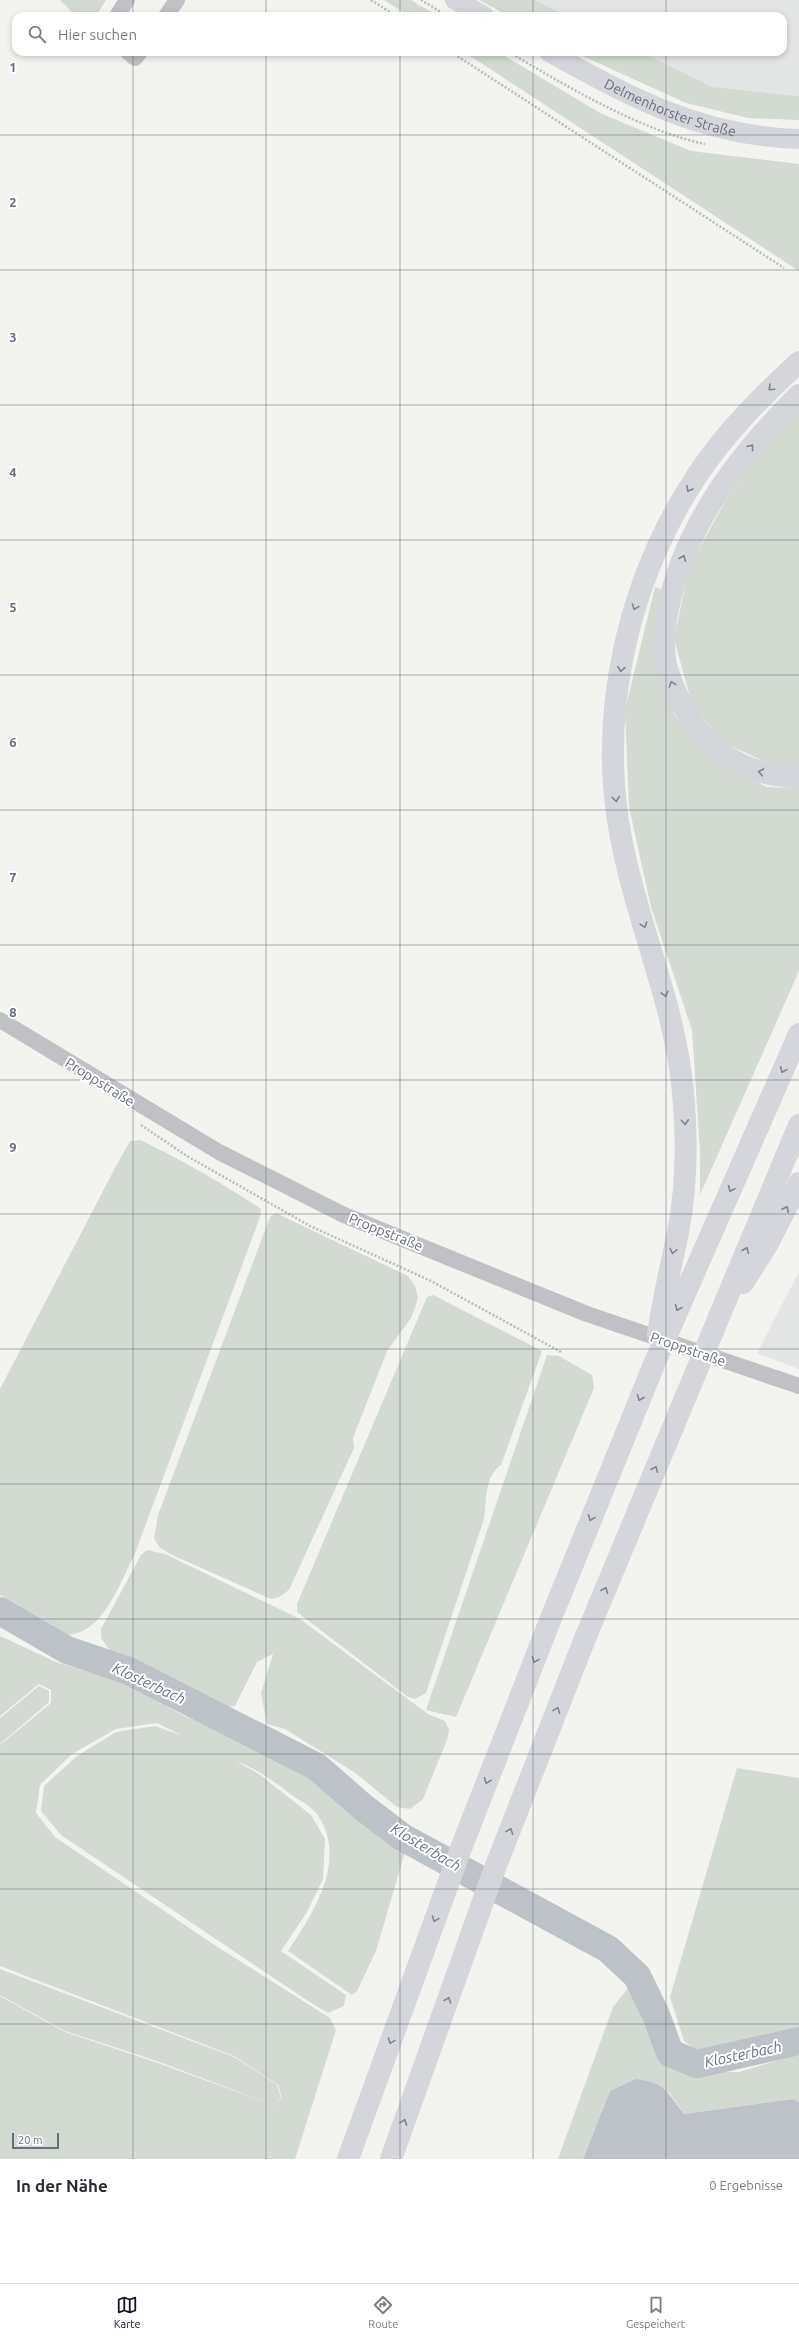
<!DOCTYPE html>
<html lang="de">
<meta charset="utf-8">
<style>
body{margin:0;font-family:Ubuntu,sans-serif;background:#f7f7f7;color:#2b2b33}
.scale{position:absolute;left:12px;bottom:10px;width:47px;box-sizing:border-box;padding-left:4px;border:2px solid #666d7e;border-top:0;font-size:11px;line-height:14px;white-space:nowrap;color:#666d7e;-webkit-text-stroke:3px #fff;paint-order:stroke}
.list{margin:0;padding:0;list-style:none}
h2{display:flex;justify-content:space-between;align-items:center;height:52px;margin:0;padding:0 16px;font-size:17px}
h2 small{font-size:13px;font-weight:400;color:#7c7c81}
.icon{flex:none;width:22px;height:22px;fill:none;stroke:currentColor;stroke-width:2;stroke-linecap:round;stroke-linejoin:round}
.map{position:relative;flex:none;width:799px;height:2159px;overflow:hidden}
.search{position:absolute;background:#fff;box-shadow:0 2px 6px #0003;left:12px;right:12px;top:12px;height:44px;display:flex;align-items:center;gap:10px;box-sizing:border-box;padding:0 14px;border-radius:12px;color:#7c7c81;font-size:15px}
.sheet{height:124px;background:#fff}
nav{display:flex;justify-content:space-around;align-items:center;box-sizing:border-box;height:56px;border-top:1px solid #e1e1e2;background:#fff;font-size:11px;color:#7c7c81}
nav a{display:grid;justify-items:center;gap:2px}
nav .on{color:#111827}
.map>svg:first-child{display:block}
.built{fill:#e3e4e4}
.green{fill:#d3dad2}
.water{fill:#bdc2c8}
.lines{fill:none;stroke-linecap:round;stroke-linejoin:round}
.river{stroke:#bdc2c8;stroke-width:28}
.path{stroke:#b9babd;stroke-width:2.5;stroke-dasharray:2 2;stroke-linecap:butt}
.minor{stroke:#c0c1c5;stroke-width:16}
.major{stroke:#d4d6db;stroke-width:20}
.highway{stroke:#d4d6db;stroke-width:22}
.oneway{stroke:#7c8291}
.grid{fill:none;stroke:#666d7e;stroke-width:1;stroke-opacity:0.55}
.labels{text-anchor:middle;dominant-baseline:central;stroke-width:4;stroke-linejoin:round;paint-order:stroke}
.street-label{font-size:14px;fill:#666d7e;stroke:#fff}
.water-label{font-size:15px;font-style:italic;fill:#677482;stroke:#fff}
.grid-label{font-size:13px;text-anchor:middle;font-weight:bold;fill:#666d7e;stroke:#fff;stroke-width:4;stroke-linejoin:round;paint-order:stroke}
</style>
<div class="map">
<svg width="799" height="2159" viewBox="0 0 799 2159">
<rect width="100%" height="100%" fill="#f3f4f0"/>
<g class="built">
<path d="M534,0H799V96L713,87L641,52H783V16H567Z"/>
<path d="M799,1272V1369L757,1353Z"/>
</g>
<g class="green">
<path d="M60,0H106L96,16H76Z"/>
<path d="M384,0H411L438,16H409Z"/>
<path d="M479,0H534L567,16H509Z"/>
<path d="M464,52H498L600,113L691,151L799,164V271Z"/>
<path d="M574,52H641L713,87L799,96V120L748,118L686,103Z"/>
<path d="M799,407V766L779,768L722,742L692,704L674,639L689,567L727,498L769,438Z"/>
<path d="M655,587L666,591L662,680L675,716L709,757L767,787L799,788V971L700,1195V1151L692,1030L651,907L629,807L625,710Z"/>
<path d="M140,1140C182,1160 222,1183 261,1209L260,1217L134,1556C119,1584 104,1632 68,1635L0,1595V1389L116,1166L130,1141Z"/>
<path d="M276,1213L408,1276L415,1286L418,1297L415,1308L411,1318L387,1351L353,1438L354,1448L289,1590L279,1597L271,1599L172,1555L159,1547L154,1538L158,1515L270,1217Z"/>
<path d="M433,1295L542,1351L501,1465C484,1477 487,1499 484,1519L426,1693L415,1699L408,1697L297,1612V1604L427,1297Z"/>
<path d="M547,1355L559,1356L592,1375L594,1388L456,1717L426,1710Z"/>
<path d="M147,1550L165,1554L300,1619L428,1714L445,1721L449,1730L447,1740L423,1799L410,1809L397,1807L354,1772L285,1729L267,1724L261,1693L273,1654L257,1662L235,1706L216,1708L111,1652L101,1638V1629L141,1555Z"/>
<path d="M0,1636L56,1662L130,1685L184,1716L229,1733L306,1774L368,1829L405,1852L376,1951L357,1991L352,1995L288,1951C313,1913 347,1862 319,1817C314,1808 301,1801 293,1796C275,1782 257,1769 236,1761L259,1774L311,1815L325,1839L323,1879L307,1912L281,1951L346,1995L344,2006L328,2013L305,1999L61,1835L41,1811L44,1786L77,1756L116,1732L155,1726L183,1736L157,1723L116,1729L72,1754L40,1785L36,1813L55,1837L213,1944L330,2018L336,2030L295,2159H0V1996L65,2032L158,2063L273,2105L282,2098L278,2085L234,2056L0,1966V1745L51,1703V1690L39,1684L0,1716Z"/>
<path d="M39,1686L49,1691V1702L0,1744V1718Z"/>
<path d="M737,1768L799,1778V2032L700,2053L684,2041L670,1997Z"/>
<path d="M0,1969L234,2057L277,2085L281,2098L273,2105L157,2061L65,2031L0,1995Z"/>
<path d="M634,1981L673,2063L693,2071L739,2072L799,2054V2102L793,2099L684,2114L669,2092L610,2091L583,2159H558L613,2007Z"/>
</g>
<path class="water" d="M636,2079C666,2083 667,2092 684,2114L793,2099L799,2102V2159H583L610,2091Z"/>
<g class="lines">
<path class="river" d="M0,1611L67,1650L129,1671L317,1767L364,1808L402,1837L608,1949L637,1976L656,2015L670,2053L697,2064L799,2041"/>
<g class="path">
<path d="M371,0L396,16"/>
<path d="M421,0L441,12"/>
<path d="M451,52L784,268"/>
<path d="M509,52C564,85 642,131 705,144"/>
<path d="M141,1125L187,1156L310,1226L431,1281L561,1352"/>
</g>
<g class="minor">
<path d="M117,16L127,0"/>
<path d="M166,16L177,0"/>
<path d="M128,52L135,58L140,52"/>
<path d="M0,1020L219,1152L344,1215L587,1314L799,1386"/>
</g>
<g class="major">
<path d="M455,0L484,16"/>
<path id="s1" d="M549,52C632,98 701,136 799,139"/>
</g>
<g class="highway">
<path d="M799,395C740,453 684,526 668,609C664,628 662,650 667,669C673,689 682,706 693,723C717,759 757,777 799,777"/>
<path d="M743,1283L767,1245L799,1183"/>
<path d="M658,1335C663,1298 672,1263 679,1227C687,1183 687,1136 683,1092C675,1004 637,924 621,838C597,714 628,579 698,474C726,432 762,396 799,362"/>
<path d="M348,2159L460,1851L549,1623L655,1362L799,1034"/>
<path d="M391,2159L495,1868L586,1636L799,1125"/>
</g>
</g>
<defs><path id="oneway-chevron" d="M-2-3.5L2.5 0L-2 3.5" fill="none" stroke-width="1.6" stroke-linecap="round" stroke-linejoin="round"/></defs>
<g class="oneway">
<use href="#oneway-chevron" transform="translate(771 388) rotate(137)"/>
<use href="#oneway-chevron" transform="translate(751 447) rotate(-52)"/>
<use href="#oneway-chevron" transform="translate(689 489) rotate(119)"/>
<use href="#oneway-chevron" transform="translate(683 558) rotate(-67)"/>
<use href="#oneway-chevron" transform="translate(635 607) rotate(110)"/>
<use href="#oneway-chevron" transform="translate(621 669) rotate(99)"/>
<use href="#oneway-chevron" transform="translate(672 684) rotate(-110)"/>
<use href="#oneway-chevron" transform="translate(761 772) rotate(-168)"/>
<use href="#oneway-chevron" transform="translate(616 799) rotate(83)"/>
<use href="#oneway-chevron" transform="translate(644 925) rotate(72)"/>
<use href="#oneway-chevron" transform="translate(665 994) rotate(75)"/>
<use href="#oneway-chevron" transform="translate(783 1070) rotate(114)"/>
<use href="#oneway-chevron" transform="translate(685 1122) rotate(87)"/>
<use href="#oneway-chevron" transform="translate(731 1189) rotate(114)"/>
<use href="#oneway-chevron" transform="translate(786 1209) rotate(-63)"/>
<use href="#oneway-chevron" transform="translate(746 1250) rotate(-67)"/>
<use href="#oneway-chevron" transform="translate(673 1251) rotate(103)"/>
<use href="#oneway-chevron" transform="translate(678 1308) rotate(114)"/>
<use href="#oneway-chevron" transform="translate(640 1398) rotate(112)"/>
<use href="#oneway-chevron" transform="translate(655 1469) rotate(-68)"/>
<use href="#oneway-chevron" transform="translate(591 1518) rotate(112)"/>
<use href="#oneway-chevron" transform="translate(605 1590) rotate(-68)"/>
<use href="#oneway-chevron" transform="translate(535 1660) rotate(111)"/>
<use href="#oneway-chevron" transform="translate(557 1710) rotate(-69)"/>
<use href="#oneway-chevron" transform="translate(487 1781) rotate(111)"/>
<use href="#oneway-chevron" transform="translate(510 1831) rotate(-69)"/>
<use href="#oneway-chevron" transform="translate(435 1919) rotate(110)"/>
<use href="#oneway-chevron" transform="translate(448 2000) rotate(-70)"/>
<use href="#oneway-chevron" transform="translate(391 2041) rotate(110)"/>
<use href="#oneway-chevron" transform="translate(404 2122) rotate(-70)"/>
</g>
<path class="grid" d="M133,0V16M266,0V16M400,0V16M533,0V16M666,0V16M133,52V2159M266,52V2159M400,52V2159M533,52V2159M666,52V2159M0,135H799M0,270H799M0,405H799M0,540H799M0,675H799M0,810H799M0,945H799M0,1080H799M0,1214H799M0,1349H799M0,1484H799M0,1619H799M0,1754H799M0,1889H799M0,2024H799"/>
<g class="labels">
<g class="street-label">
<text stroke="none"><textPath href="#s1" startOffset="134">Delmenhorster Straße</textPath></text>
<text transform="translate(100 1082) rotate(32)">Proppstraße</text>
<text transform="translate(386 1232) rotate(22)">Proppstraße</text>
<text transform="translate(688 1349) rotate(19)">Proppstraße</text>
</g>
<g class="water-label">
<text transform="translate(149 1683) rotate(25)">Klosterbach</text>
<text transform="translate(426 1847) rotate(31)">Klosterbach</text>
<text transform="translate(743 2054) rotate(-12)">Klosterbach</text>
</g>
</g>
<g class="grid-label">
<text x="13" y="72">1</text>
<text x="13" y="207">2</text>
<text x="13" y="342">3</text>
<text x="13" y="477">4</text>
<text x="13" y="612">5</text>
<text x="13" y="747">6</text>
<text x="13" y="882">7</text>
<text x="13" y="1017">8</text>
<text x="13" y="1152">9</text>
</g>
</svg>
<div class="scale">20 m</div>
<div class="search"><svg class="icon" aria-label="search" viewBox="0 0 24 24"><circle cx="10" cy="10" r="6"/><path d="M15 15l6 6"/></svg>Hier suchen</div>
</div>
<section class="sheet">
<h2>In der Nähe<small>0 Ergebnisse</small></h2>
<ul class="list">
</ul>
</section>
<nav>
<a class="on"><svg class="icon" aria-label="map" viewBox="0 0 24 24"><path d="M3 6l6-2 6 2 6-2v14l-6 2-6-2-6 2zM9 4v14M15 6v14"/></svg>Karte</a>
<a><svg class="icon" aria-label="directions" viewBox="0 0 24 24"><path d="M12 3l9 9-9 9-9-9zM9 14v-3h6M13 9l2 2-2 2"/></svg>Route</a>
<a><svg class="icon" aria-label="saved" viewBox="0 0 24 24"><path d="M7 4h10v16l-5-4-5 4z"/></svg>Gespeichert</a>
</nav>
